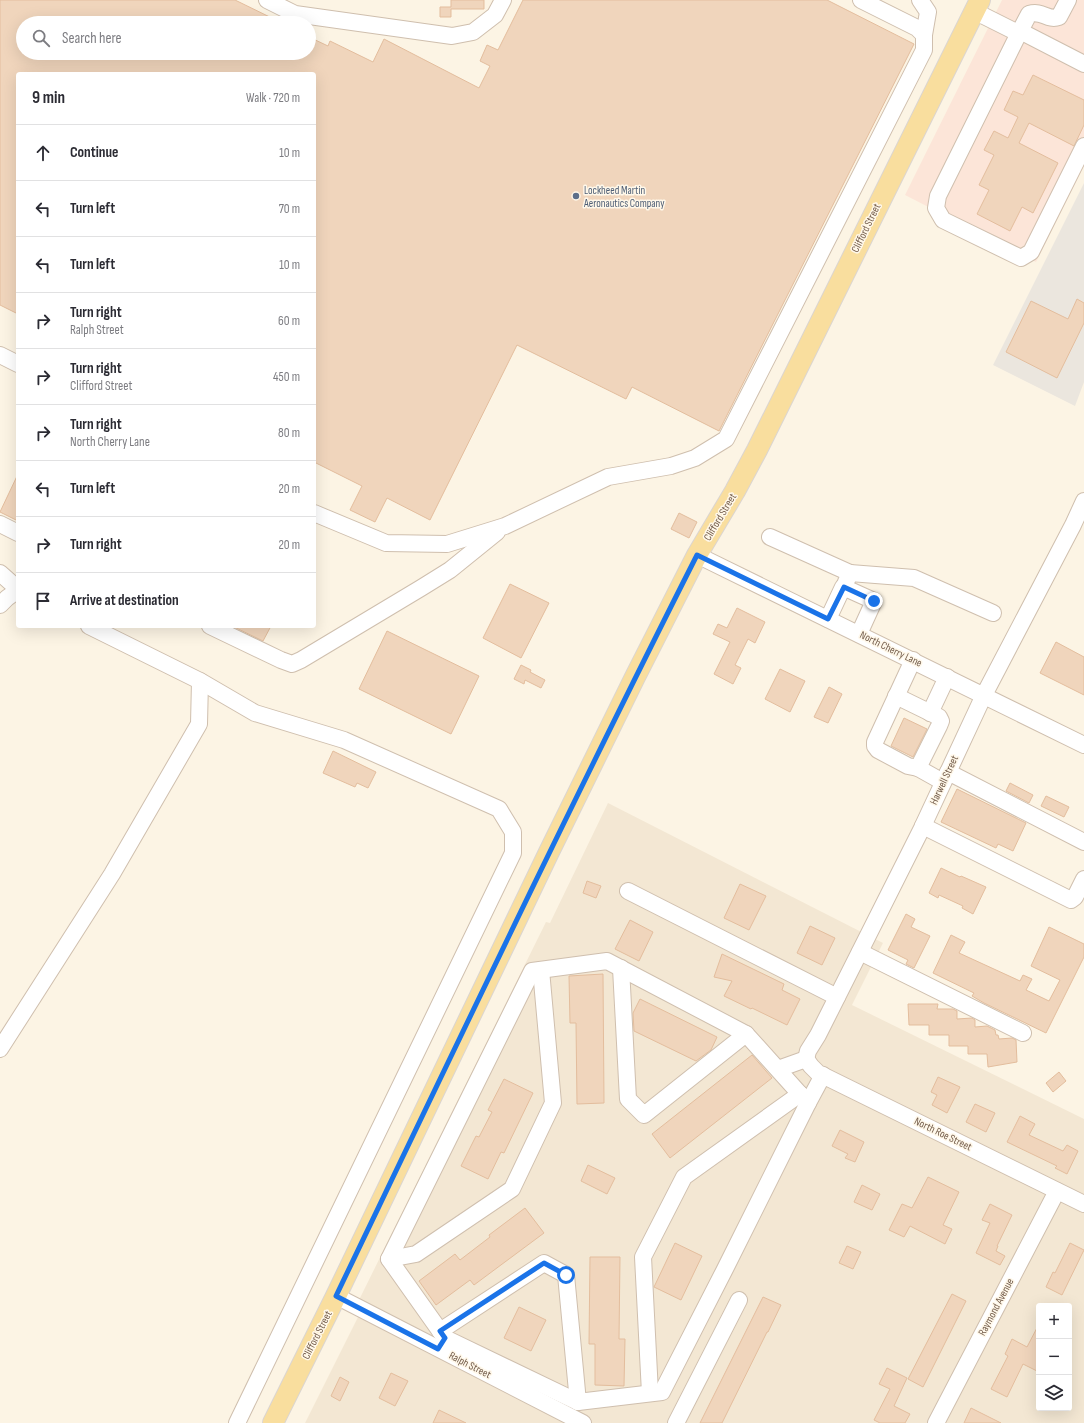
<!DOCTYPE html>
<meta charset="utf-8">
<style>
body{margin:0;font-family:"Sofia Sans Condensed",sans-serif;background:#f2f2f3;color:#2b2b33}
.controls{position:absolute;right:12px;bottom:12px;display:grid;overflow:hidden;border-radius:4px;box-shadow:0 4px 16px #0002}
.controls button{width:36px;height:36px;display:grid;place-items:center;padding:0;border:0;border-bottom:1px solid #e1e1e2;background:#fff;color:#2b2b33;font:20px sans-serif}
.stop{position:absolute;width:12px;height:12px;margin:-9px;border:3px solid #1a73e8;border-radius:50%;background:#fff}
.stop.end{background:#1a73e8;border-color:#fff;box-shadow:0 1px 4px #0008}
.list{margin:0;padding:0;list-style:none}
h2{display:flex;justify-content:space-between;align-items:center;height:52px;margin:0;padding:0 16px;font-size:17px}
h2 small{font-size:13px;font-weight:400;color:#7c7c81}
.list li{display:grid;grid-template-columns:26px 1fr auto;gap:12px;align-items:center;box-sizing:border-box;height:56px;padding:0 16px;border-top:1px solid #e1e1e2}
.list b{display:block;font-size:15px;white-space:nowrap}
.list p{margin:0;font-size:13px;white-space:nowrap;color:#7c7c81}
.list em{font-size:13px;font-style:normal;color:#7c7c81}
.icon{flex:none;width:22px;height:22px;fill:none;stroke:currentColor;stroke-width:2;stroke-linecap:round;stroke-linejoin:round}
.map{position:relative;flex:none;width:1084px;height:1423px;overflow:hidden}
.search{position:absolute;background:#fff;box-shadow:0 4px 16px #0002;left:16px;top:16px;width:300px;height:44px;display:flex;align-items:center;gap:10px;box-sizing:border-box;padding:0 14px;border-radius:22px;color:#7c7c81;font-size:15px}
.panel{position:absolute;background:#fff;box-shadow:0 4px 16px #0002;left:16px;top:72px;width:300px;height:556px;border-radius:4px}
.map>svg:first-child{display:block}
.residential{fill:#f3e7d3;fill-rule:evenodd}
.commercial{fill:#fce5d8}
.industrial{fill:#ebe6de}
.building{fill:#f0d5bc;stroke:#e3bd9d}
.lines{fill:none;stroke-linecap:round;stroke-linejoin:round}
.minor-casing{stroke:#cfbfae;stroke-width:18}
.major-casing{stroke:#dbd5d0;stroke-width:22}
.minor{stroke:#fff;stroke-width:16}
.major{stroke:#f9de9e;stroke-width:20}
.route{stroke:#1a73e8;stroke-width:5}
.service-dot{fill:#5c6f8a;stroke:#fff8ea;stroke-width:1.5}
.labels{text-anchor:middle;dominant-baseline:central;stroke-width:3;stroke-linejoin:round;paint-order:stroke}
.service-label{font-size:11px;fill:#4e5e75;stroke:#fff8ea;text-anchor:start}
.street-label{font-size:11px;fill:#735c4a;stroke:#fff8ea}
</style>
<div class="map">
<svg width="1084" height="1423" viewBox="0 0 1084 1423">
<rect width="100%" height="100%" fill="#fcf4e4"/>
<path class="residential" d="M608,803L883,943L852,1005L1084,1119V1423H305L364,1305L358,1302L546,922L550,923ZM1039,1306H1069V1408H1039Z"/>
<path class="commercial" d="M1002,0H1084V166L1036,262L905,195Z"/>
<path class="industrial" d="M1084,183V382L1075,406L993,365Z"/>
<g class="building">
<path d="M0,0H235L282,23H23V53H309V37L328,46L330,41L373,62L384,39L479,88L490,66L480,61L487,45L498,50L523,0H827L914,44L719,431L632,387L626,399L517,345L430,520L387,498L375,522L350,510L362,486L314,462V74H18V314L0,305Z"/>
<path d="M451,0H484V9H451V17H440V7H451Z"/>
<path d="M1033,75L1084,100V125L1074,146L1029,123L1019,143L1058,163L1033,213L1022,207L1010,231L977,214L989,190L979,185L994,155L984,150L994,131L1008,138L1018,117L1004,110L1013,91L1023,95Z"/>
<path d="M1077,299L1084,303V323L1057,378L1006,352L1031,301L1068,319Z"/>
<path d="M18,474V521L0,512Z"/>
<path d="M679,513L697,522L689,538L671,529Z"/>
<path d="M510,584L549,603L521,658L483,638Z"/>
<path d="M737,608L765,622L755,643L748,639L735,665L741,668L733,684L714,674L730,642L713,634L718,624L727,628Z"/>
<path d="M232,626H271L263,641Z"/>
<path d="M387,631L479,676L451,734L359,689Z"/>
<path d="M1056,642L1084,657V695L1040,673Z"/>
<path d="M521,665L531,670L530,672L545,680L541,688L525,680L524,684L514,679Z"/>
<path d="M780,669L805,681L790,712L765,699Z"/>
<path d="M829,687L842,694L828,723L814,717Z"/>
<path d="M904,718L927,729L913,757L891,746Z"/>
<path d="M333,751L376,772L368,788L357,783L355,787L323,773Z"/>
<path d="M1010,783L1033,795L1029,803L1006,791Z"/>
<path d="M957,789L1026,823L1013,851L998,844L996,848L941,822Z"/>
<path d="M1046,796L1069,807L1064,817L1041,806Z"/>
<path d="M941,868L960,877L961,876L986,887L973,914L962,908L963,906L939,895L938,898L929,893Z"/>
<path d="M587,881L601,886L596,898L583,893Z"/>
<path d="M740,884L766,896L749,930L724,918Z"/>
<path d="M906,914L915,919L911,927L930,936L914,968L906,964L908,960L888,950Z"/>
<path d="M630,920L653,932L639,961L615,949Z"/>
<path d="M810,926L835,938L822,965L797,953Z"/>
<path d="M1049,927L1084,944V957L1046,1033L984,1003L972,996L974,993L933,973L951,935L965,942L959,953L1020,981L1023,975L1032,979L1026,990L1049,1001L1060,980L1031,966Z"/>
<path d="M722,954L784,984L782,990L800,999L787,1025L752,1008L751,1009L724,996L732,981L714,977Z"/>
<path d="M603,974L604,1103L577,1104L576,1023H570L569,976Z"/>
<path d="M640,999L717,1037L711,1050L696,1061L634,1031L633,1013Z"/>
<path d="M908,1004H938L937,1009H953L957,1011V1019L972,1018L975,1020V1027L987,1026L995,1030L996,1035H998L999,1039L1012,1038L1016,1040L1017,1062L988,1067L987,1054H968V1046H949V1035H929V1025H909Z"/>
<path d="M752,1055L772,1078L670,1158L652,1134Z"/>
<path d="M1059,1072L1066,1081L1053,1092L1046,1083Z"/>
<path d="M938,1077L960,1087L947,1113L932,1105L937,1095L931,1092Z"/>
<path d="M504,1079L533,1093L504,1153L501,1152L488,1179L461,1166L476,1136L479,1137L492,1112L488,1110Z"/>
<path d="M975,1104L995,1113L986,1132L966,1122Z"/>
<path d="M1020,1116L1035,1124L1029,1135L1063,1151L1067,1145L1078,1151L1067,1174L1055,1168L1057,1166L1007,1142Z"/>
<path d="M840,1130L864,1142L855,1162L845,1158L848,1154L832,1146Z"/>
<path d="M588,1165L615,1178L607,1194L581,1181Z"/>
<path d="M928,1177L959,1192L943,1225L952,1229L945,1244L910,1226L904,1237L889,1230L902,1204L912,1208Z"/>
<path d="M862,1185L880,1194L872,1210L854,1202Z"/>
<path d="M990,1204L1012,1215L997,1246H998L996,1251L1005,1256L1000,1265L976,1253L990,1223L982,1220Z"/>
<path d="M525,1208L544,1233L474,1285L470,1280L436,1305L419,1281L455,1254L460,1260L490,1237L489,1235Z"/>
<path d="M675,1243L702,1256L681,1300L654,1287Z"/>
<path d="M1070,1243L1084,1250L1062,1295L1046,1287L1053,1272L1055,1273Z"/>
<path d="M847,1246L861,1252L853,1269L839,1263Z"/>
<path d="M590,1257H620L619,1339H625L624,1386L595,1385V1344H589Z"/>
<path d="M952,1294L966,1301L923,1387L908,1379Z"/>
<path d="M763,1297L781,1305L768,1332H767L722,1423H700Z"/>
<path d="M519,1307L546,1320L531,1351L504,1338Z"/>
<path d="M1039,1324V1372L1023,1364L1007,1397L991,1389L1008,1356L1005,1354L1012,1339L1027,1347Z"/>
<path d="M887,1368L907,1378L894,1406L910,1414L905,1423H880L874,1420L890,1389L879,1384Z"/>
<path d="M391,1373L408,1381L395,1406L379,1398Z"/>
<path d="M340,1377L349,1382L340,1401L331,1396Z"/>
<path d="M971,1408L1001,1423H964Z"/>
<path d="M439,1410L466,1423H433Z"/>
</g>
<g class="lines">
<g class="minor-casing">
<g id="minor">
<path d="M267,0L295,14L452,36L473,32L495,15L503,0"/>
<path d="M861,0L917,28L924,35"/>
<path d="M974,11L1016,32L1020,31L1029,14C1043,10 1047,21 1059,17L1068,0"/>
<path d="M1084,64L1020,31L938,196L936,208L943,220L1021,258L1031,252L1084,146"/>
<path d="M0,355L18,364"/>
<path d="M314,513L386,543L447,544L505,526L608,477L671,466L695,458L726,439L924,50V35L928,12L920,0"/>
<path d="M0,524L18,533"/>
<path d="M770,537L850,573L846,582"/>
<path d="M697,555L1084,745"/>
<path d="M0,573L18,589"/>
<path d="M850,573L914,578L993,613"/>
<path d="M0,605L7,598L18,590"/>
<path d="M828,619L843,587L874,601L859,634"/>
<path d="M89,626L200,681L255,713L344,740L499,809L513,832V853L237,1423"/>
<path d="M210,626L281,660L292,664L301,660L421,588L450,570L497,532"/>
<path d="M913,660L875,742V746L878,750L908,766L918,768L943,782"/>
<path d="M896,696L939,717L941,721L939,726L918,768"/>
<path d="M930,713L947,677"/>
<path d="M948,772L1084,842"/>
<path d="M923,826L1071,900L1075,897L1084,879"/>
<path d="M628,891L837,997"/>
<path d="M860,952L1023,1033"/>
<path d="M607,961L746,1034L808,1103L724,1271L662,1392L578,1402L445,1338L389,1259L532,971Z"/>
<path d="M621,968L628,1099L644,1115L746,1034"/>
<path d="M0,1049L112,874L199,724L200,681"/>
<path d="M806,1059L808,1051L818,1035L922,828L984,695L1073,525L1084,501"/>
<path d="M806,1059L811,1066L818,1073L1084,1204"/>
<path d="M778,1069L806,1059"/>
<path d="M808,1103L823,1075"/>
<path d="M389,1259L416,1254L512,1189L553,1103L541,970"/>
<path d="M336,1296L583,1423"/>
<path d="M440,1331L544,1263L566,1275L578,1402"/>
<path d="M650,1393L643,1257L684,1177L800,1094"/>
<path d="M676,1423L739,1300"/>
<path d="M936,1423L1057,1191"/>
</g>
</g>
<g class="major-casing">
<path id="major" d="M273,1423L336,1296L549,852L635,677L697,555L735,491L757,450L980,0"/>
</g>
<use href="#minor" class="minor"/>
<use href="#major" class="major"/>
</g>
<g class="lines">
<path class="route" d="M566,1275L544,1263L440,1331L445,1338L438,1349L336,1296C455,1048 573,800 697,555L828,619L844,587L874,601"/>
</g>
<circle class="service-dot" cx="576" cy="196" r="4"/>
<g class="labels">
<g class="service-label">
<text x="584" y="190">Lockheed Martin<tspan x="584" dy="13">Aeronautics Company</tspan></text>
</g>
<g class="street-label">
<text transform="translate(866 228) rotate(-64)">Clifford Street</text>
<text transform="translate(720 517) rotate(-59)">Clifford Street</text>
<text transform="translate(891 649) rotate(26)">North Cherry Lane</text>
<text transform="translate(944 780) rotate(-65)">Harwell Street</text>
<text transform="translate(943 1134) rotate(26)">North Roe Street</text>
<text transform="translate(996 1307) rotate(-62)">Raymond Avenue</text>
<text transform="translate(317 1335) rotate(-63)">Clifford Street</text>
<text transform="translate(470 1365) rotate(27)">Ralph Street</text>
</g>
</g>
</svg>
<div class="controls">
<button>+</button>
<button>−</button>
<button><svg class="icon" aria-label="layers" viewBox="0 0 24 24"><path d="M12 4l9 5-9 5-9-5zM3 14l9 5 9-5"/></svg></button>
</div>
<div class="stop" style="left:566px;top:1275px"></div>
<div class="stop end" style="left:874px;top:601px"></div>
<div class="search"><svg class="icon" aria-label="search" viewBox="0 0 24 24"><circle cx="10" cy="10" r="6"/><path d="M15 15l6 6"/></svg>Search here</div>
<section class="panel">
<h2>9 min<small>Walk · 720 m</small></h2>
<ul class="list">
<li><svg class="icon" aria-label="ahead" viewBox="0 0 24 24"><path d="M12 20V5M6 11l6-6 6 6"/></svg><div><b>Continue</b></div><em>10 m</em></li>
<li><svg class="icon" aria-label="left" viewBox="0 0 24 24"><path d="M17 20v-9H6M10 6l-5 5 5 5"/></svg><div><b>Turn left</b></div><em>70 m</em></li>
<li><svg class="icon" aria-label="left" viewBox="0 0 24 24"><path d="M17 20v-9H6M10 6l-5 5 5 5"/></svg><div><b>Turn left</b></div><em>10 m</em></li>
<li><svg class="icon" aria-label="right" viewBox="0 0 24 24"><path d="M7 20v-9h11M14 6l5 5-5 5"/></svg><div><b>Turn right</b><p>Ralph Street</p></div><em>60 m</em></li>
<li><svg class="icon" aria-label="right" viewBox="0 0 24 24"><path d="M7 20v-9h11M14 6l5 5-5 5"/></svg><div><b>Turn right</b><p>Clifford Street</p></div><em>450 m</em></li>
<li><svg class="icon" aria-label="right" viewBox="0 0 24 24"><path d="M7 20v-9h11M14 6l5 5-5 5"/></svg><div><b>Turn right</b><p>North Cherry Lane</p></div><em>80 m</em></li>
<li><svg class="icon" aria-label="left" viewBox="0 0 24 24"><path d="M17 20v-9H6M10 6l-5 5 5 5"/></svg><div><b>Turn left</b></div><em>20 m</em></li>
<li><svg class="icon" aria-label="right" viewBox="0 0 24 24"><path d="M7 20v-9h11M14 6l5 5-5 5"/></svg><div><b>Turn right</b></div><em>20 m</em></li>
<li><svg class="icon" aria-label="arrive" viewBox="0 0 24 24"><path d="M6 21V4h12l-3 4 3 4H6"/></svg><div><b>Arrive at destination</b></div></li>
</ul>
</section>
</div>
